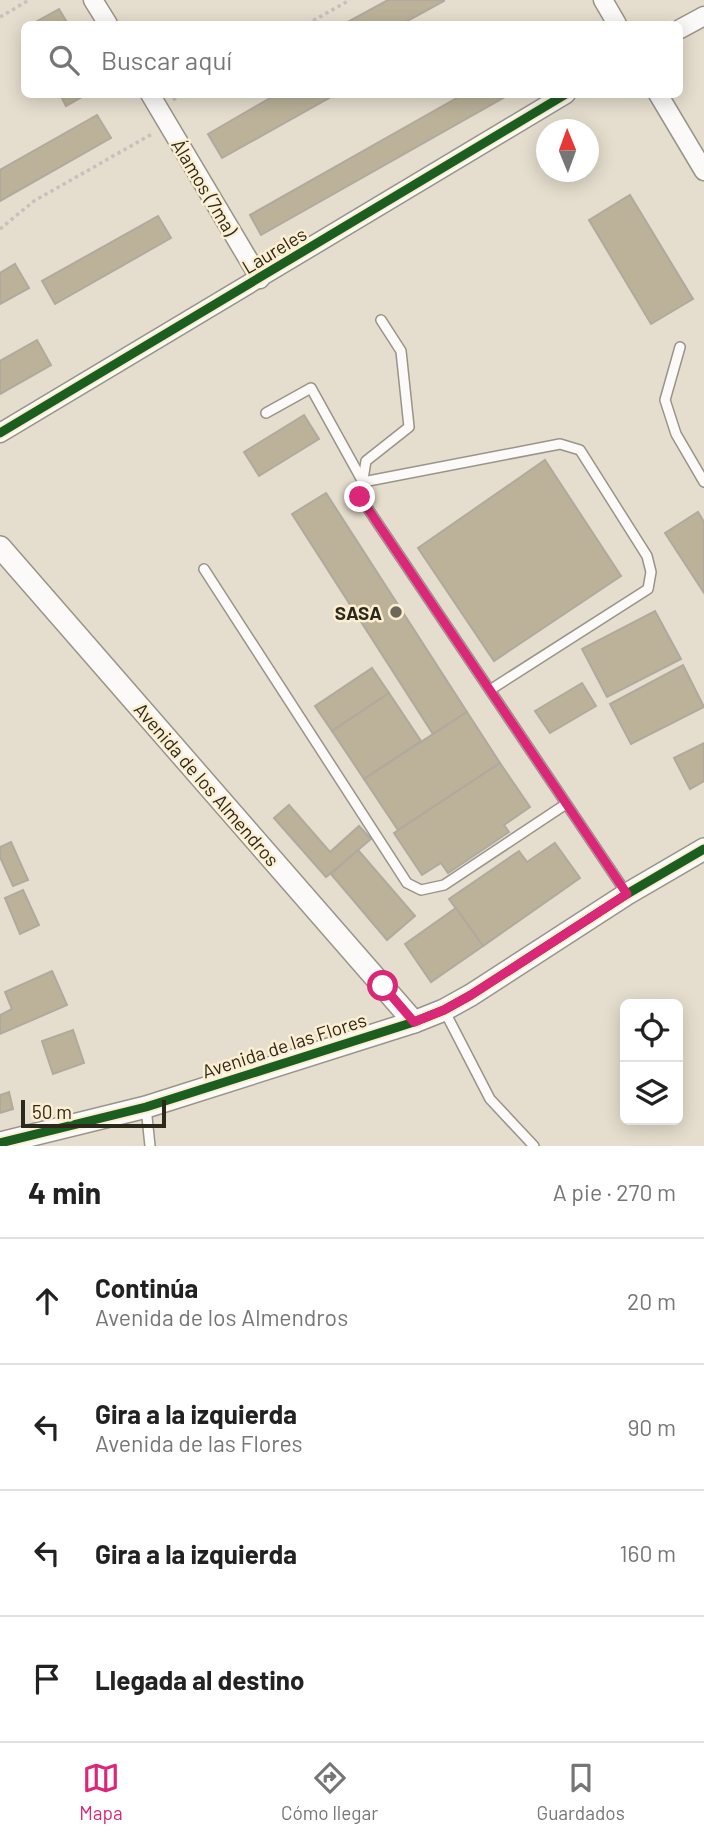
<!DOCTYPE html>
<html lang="es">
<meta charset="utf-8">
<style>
body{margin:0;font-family:Barlow,sans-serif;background:#f2f2f2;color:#222}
.controls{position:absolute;right:21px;bottom:21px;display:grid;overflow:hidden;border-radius:10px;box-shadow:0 4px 18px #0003}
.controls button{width:63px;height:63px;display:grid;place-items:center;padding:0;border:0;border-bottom:2px solid #e0e0e0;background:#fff;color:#222;font:35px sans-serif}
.compass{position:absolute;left:536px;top:119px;width:63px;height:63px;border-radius:50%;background:#fff;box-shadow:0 4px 18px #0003;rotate:359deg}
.scale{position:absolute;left:21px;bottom:18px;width:145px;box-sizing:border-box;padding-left:7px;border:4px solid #2c281c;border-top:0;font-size:19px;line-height:24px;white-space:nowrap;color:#2c281c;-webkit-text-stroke:5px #fcefd1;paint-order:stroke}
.stop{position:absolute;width:21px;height:21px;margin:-16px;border:5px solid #db2777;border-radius:50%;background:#fff}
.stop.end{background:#db2777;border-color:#fff;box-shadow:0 2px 7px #0008}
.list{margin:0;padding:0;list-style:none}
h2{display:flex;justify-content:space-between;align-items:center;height:91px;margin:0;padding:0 28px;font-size:30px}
h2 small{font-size:23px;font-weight:400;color:#767676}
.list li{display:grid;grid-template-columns:46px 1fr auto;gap:21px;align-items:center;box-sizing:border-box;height:126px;padding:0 28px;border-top:2px solid #e0e0e0}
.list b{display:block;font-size:26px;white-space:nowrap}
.list p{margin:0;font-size:23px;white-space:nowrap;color:#767676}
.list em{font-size:23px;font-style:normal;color:#767676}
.icon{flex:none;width:38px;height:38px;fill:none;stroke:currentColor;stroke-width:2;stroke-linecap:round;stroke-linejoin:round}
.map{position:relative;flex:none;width:704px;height:1146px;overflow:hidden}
.search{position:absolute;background:#fff;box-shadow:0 4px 18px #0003;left:21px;right:21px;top:21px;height:77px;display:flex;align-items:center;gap:18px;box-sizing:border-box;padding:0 24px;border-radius:10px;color:#767676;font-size:26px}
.sheet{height:595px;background:#fff}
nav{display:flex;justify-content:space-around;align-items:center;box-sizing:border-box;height:98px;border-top:2px solid #e0e0e0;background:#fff;font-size:19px;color:#767676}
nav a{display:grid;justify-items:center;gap:4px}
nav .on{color:#db2777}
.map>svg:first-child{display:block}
.building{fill:#bcb299;stroke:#b0aa9e;stroke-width:2}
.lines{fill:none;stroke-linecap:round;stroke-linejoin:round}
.service-casing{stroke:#999488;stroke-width:12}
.minor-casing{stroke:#999488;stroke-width:21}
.tertiary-casing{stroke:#999488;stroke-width:24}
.path{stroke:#c5c2bc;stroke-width:3.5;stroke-dasharray:3.5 3.5;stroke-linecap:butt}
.service{stroke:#fbfaf8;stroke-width:9}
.minor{stroke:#fbfaf8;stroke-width:18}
.tertiary{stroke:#fbfaf8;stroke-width:21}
.cycleway-casing{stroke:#fcefd1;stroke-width:13}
.cycleway{stroke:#1b5e20;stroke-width:9}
.route{stroke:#db2777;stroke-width:9}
.poi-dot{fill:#6d685a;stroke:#fcefd1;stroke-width:2.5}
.labels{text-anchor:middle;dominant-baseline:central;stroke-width:5;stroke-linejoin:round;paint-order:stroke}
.street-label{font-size:19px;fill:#2c281c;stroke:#fcefd1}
.poi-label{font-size:19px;font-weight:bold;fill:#2c281c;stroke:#fcefd1;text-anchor:end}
</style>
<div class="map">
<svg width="704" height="1146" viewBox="0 0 704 1146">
<rect width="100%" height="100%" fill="#e5dece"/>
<g class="building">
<path d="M388,0H444V1L402,24H344Z"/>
<path d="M59,9L68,24H32Z"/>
<path d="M60,94H87L66,106Z"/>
<path d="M277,94H327L329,98L222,158L208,134Z"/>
<path d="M464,94H510L261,235L250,215Z"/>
<path d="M97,115L111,138L0,201V170Z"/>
<path d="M630,195L693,299L651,324L589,220Z"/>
<path d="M158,216L171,238L55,304L42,281Z"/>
<path d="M15,264L29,288L0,304V273Z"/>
<path d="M37,340L51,365L0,394V361Z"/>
<path d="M304,415L319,439L259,476L244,452Z"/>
<path d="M545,460L621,576L494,661L418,548Z"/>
<path d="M326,493L467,712L433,734L292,514Z"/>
<path d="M698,512L704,522V593L665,533Z"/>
<path d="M655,611L681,659L607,697L582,649Z"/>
<path d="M683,665L704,707L631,744L610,704Z"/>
<path d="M372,668L389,693L332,731L315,706Z"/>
<path d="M582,683L596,706L550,733L535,711Z"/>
<path d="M389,693L421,741L364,779L332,731Z"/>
<path d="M467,712L500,763L398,830L364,779Z"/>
<path d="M704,743V781L690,789L674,758Z"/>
<path d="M500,763L530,807L504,825L509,832L448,873L441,863L422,875L394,833Z"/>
<path d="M289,805L330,852L359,826L371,839L326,877L274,818Z"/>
<path d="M11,842L28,880L13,886L0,857V847Z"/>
<path d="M555,843L580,878L483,946L449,899L519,851L527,862Z"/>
<path d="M358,850L415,916L387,940L331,874Z"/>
<path d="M23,890L39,925L20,934L5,898Z"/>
<path d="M456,908L483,946L431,982L405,944Z"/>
<path d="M52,971L67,1005L0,1034V1015L12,1009L5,992Z"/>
<path d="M73,1030L84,1063L53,1074L42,1041Z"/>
<path d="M9,1092L13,1109L0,1113V1095Z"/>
</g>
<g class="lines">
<g class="service-casing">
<g id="service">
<path d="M381,320L401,351L409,427L366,461L360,497L627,894"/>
<path d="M680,347L665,400L676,434L704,482"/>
<path d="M266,413L311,388L363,482L560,444L580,450L647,556L651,572L648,589L490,690"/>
<path d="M204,569L407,883L421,890L444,885L566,804"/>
<path d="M444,1010L490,1099L534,1146"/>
<path d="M146,1107L150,1146"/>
</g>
</g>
<g class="minor-casing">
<g id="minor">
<path d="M93,0L108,24"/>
<path d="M603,0L617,24"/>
<path d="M680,29L704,16"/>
<path d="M150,94L260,279"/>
<path d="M658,94L704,171"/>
<path d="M0,433L566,94"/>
</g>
</g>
<g class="tertiary-casing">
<g id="tertiary">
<path d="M0,547L414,1022"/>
<path d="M0,1143L146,1107L414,1022L444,1010L471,995L627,894L704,849"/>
</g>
</g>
<g class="path">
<path d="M0,17L29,0"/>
<path d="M307,24L350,0"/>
<path d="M173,100L183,94"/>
<path d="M0,229L34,201L152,134"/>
</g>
<use href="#service" class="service"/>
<use href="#minor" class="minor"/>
<use href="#tertiary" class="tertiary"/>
<g class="cycleway-casing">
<g id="cycleway">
<path d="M0,433L566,94"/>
<path d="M0,1143L146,1107L414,1022L444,1010L471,995L627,894L704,849"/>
</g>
</g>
<use href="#cycleway" class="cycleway"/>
</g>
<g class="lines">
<path class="route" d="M360,497L627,894L471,995L444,1010L414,1022L383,986"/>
</g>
<circle class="poi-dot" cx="396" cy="612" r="7"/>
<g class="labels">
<g class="street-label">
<text transform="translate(205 187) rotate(59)">Álamos (7ma)</text>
<text transform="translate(274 250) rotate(-31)">Laureles</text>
<text transform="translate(207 784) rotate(49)">Avenida de los Almendros</text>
<text transform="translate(284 1045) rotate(-18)">Avenida de las Flores</text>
</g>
<g class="poi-label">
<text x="382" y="612">SASA</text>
</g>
</g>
</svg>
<div class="controls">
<button><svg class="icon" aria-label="locate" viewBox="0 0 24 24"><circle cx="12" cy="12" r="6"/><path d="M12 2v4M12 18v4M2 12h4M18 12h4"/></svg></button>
<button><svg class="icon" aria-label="layers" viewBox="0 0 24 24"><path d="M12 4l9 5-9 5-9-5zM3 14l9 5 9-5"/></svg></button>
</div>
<svg class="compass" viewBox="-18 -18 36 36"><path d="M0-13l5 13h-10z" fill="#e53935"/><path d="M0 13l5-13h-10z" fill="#767676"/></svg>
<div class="scale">50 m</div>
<div class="stop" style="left:383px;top:986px"></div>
<div class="stop end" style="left:360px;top:497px"></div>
<div class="search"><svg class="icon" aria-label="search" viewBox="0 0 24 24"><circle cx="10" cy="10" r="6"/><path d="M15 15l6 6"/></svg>Buscar aquí</div>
</div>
<section class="sheet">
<h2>4 min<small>A pie · 270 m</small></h2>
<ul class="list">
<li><svg class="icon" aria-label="ahead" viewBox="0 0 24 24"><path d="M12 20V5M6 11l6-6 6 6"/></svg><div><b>Continúa</b><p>Avenida de los Almendros</p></div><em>20 m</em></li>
<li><svg class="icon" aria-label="left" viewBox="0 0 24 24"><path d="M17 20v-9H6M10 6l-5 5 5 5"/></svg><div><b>Gira a la izquierda</b><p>Avenida de las Flores</p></div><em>90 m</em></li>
<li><svg class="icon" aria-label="left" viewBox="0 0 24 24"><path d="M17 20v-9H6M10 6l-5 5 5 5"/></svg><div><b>Gira a la izquierda</b></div><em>160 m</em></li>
<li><svg class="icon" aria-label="arrive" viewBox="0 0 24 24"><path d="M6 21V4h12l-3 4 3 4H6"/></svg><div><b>Llegada al destino</b></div></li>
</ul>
</section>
<nav>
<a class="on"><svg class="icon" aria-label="map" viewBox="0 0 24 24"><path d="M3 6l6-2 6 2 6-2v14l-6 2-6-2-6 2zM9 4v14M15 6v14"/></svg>Mapa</a>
<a><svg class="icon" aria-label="directions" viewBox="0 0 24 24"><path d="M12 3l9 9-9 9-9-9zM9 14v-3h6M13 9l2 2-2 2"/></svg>Cómo llegar</a>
<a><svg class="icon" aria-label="saved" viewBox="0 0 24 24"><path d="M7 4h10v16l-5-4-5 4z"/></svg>Guardados</a>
</nav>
